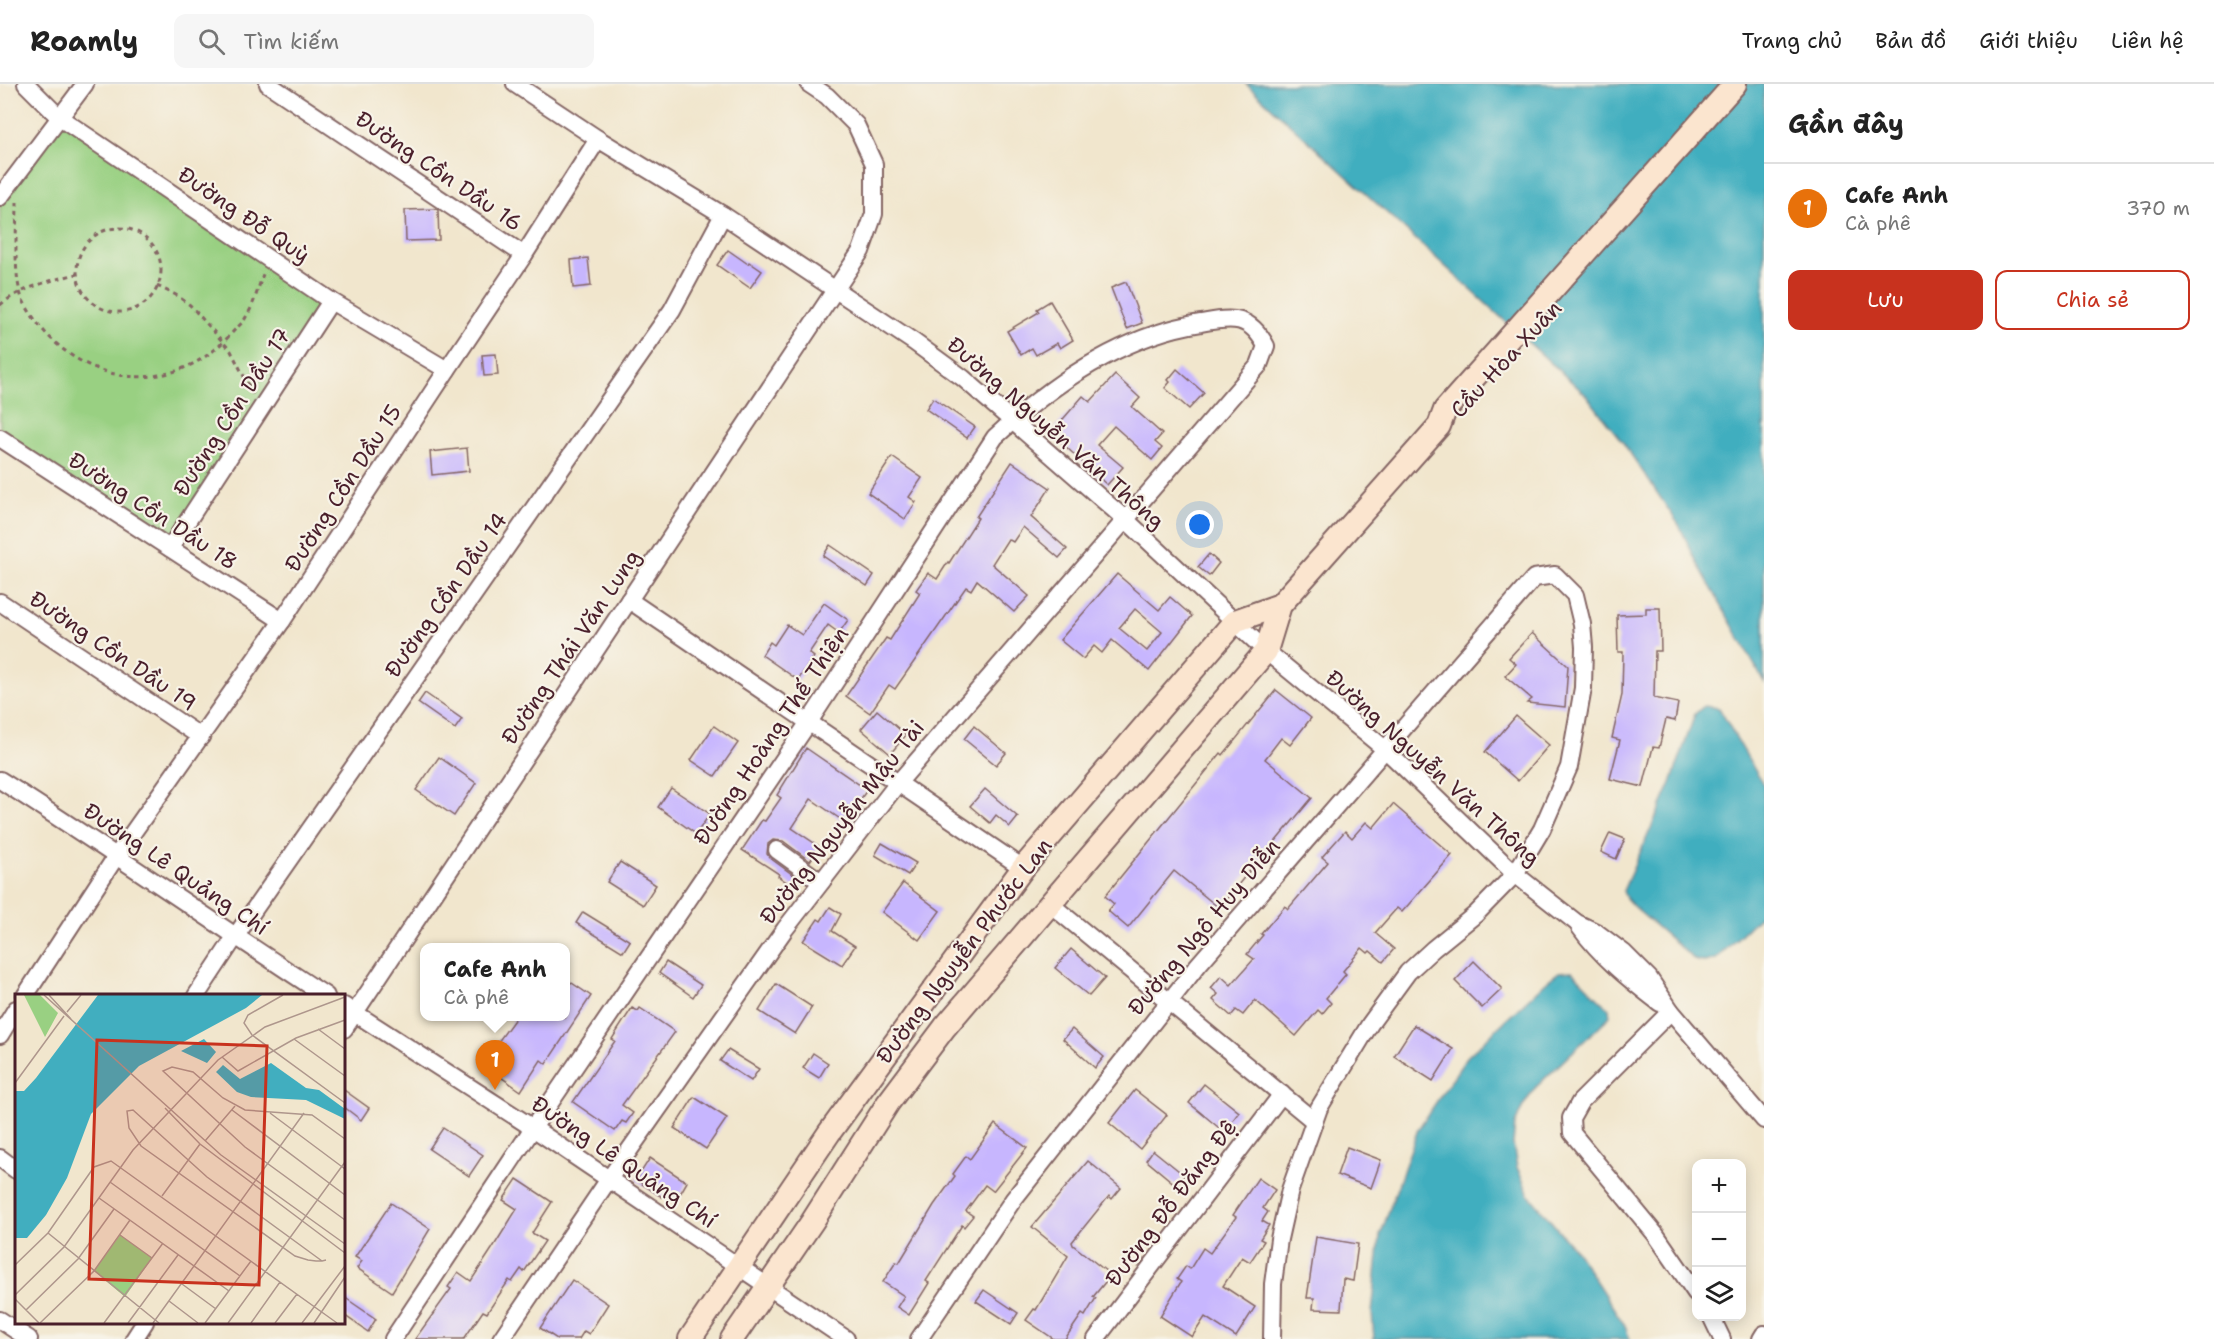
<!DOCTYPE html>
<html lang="vi">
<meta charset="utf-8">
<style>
body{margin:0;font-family:"Shantell Sans",sans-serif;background:#f6f6f6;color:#222}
.controls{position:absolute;right:18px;bottom:18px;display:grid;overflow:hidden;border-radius:12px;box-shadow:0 3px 15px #0003}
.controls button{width:54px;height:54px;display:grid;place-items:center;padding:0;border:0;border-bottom:2px solid #e0e0e0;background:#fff;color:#222;font:30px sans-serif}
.you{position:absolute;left:1200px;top:441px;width:21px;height:21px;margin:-15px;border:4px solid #fff;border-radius:50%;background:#1a73e8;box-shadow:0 0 0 9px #1a73e833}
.badge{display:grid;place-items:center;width:39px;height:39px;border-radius:50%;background:#c8321e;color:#fff;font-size:20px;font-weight:700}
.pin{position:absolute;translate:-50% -50px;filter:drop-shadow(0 2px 3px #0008)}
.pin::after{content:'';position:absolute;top:32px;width:21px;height:18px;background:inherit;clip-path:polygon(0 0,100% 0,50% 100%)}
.popup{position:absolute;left:420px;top:859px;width:150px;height:78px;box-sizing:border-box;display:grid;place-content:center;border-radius:12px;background:#fff;filter:drop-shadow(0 2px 4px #0005);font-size:20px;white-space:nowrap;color:#767676}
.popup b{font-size:22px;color:#222}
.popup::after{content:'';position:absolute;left:50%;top:100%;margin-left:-12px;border:12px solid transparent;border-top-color:#fff}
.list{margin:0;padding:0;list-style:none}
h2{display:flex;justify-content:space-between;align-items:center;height:78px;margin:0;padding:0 24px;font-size:26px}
h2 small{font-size:20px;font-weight:400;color:#767676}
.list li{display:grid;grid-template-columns:39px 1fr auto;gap:18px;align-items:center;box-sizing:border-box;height:90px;padding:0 24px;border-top:2px solid #e0e0e0}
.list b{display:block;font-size:22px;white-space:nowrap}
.list p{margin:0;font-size:20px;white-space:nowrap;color:#767676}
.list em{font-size:20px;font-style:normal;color:#767676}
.actions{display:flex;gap:12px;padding:18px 24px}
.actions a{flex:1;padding:14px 0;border:2px solid #c8321e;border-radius:12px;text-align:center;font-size:21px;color:#c8321e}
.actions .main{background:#c8321e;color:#fff}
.icon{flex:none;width:33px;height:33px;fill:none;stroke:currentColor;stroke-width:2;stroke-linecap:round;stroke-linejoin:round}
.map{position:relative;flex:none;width:1764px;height:1255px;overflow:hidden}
header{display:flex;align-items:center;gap:36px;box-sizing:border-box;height:84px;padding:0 30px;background:#fff;border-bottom:2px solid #e0e0e0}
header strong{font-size:28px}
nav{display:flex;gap:33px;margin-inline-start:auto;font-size:21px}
.search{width:420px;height:54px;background:#f6f6f6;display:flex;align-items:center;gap:15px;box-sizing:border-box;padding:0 21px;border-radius:12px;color:#767676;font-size:22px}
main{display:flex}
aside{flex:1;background:#fff}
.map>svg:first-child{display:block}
.green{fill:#99d082;stroke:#727856;stroke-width:1.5}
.water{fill:#41aebf;stroke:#466675;stroke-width:1.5}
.building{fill:#c7b6fe;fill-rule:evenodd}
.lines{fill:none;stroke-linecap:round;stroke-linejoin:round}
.minor-casing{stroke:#846564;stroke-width:20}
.secondary-casing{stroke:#846564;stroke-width:26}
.path{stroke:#846564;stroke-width:3;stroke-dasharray:4.5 4.5;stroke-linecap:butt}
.minor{stroke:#fff;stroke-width:16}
.secondary{stroke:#fbe5cf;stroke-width:22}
.labels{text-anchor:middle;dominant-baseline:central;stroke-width:4.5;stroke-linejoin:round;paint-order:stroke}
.street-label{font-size:22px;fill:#4a1f2b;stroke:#f7f3e8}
.inset-road{fill:none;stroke:#ae968c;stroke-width:1.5}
.view{fill:#c8321e;fill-opacity:0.15;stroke:#c8321e;stroke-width:3}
.inset-edge{fill:none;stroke:#4a1f2b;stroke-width:3}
</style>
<header>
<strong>Roamly</strong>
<div class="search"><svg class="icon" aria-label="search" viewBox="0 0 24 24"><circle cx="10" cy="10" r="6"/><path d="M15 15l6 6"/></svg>Tìm kiếm</div>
<nav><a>Trang chủ</a><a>Bản đồ</a><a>Giới thiệu</a><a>Liên hệ</a></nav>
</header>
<main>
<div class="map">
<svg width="1764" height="1255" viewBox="0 0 1764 1255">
<rect width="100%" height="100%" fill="#f7f3e8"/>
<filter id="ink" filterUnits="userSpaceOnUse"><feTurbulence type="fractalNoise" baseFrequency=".0167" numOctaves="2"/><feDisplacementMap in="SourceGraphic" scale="12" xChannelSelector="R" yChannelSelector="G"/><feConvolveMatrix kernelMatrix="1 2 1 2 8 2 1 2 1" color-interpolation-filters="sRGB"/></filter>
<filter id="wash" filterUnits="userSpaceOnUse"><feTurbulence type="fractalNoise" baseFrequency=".008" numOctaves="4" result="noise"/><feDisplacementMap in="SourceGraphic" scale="24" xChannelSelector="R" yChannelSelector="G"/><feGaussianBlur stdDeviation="1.35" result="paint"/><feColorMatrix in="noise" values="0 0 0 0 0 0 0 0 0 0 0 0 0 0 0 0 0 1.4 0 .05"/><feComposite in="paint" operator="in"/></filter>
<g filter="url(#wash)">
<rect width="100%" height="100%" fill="#f1e6cd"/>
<path class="green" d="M60,34L331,217L170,464L0,354V113Z"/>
<g class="water">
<path d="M1246,0H1764V598L1694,473L1679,441L1624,360L1587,312Z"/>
<path d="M1704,622L1719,624L1764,702V828L1716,875L1704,878L1695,876L1634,823L1626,814L1623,807L1671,699L1695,630Z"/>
<path d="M1572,887L1609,925L1610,932L1535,1004L1522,1024L1515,1040L1513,1060L1517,1083L1529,1111L1576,1167L1624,1240L1630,1255H1374L1372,1229L1380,1152L1418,1045L1467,973L1546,898L1559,888Z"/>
</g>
<g id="blocks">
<g class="building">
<path d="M436,125L438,126L439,156L406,157L405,126Z"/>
<path d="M728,166L748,180L749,178L762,187L750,204L717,181Z"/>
<path d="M588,174L591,202L573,204L571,176Z"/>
<path d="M1126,198L1142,239L1127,245L1111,204Z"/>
<path d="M1050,217L1073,256L1060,264L1057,259L1036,271L1032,264L1021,271L1007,247L1039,228L1037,225Z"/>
<path d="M496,270L498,291L484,292L482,271Z"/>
<path d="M1177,285L1204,309L1189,325L1165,304L1170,298L1168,296Z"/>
<path d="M1115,291L1140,314L1132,323L1162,350L1155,358L1162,364L1152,376L1114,342L1097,361L1123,383L1107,401L1051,349L1083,312L1090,318Z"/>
<path d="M933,314L975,343L967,354L926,325Z"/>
<path d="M467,364L469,387L432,391L430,368Z"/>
<path d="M892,373L922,394L909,413L916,418L905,435L868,409Z"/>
<path d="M1012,378L1050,404L1031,433L1067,465L1059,474L1023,443L1013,458L1008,455L992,480L1029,512L1014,528L977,496L971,506L966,503L895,605L889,601L870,629L846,612L886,554L890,556L897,545L920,509L916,506L928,489L937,495L948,478L949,479L978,434L976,433Z"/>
<path d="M830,461L874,491L867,502L823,472Z"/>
<path d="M1209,470L1219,479L1209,492L1198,483Z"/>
<path d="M1117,490L1159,526L1170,513L1192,532L1149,587L1112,556L1102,569L1094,562L1083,575L1060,556ZM1135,525L1162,548L1147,567L1119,544Z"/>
<path d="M824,519L848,536L839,549L828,541L809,569L814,573L798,596L762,571L770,558L774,561L787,541L802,551Z"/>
<path d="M1646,524H1660L1661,567H1655L1654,614L1678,619L1675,637L1666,635L1659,664L1653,663L1643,703L1610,695L1620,656L1612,654L1622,611L1623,568H1618L1617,531L1646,530Z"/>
<path d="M1532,549L1568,582L1565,623L1527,619L1532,615L1505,592L1516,580L1509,574Z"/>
<path d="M1276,606L1311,634L1290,661L1281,654L1265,675L1312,714L1265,770L1267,771L1259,781L1256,779L1219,824L1174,787L1128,844L1108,827L1114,820L1105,812L1221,669L1223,671Z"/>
<path d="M425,609L462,635L455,645L418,619Z"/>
<path d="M877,626L906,651L890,670L861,645Z"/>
<path d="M1516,632L1549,661L1518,697L1485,668Z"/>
<path d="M714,642L738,659L715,692L691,676Z"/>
<path d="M974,642L1006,669L996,681L964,655Z"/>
<path d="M806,664L867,706L857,720L861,723L849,741L811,715L792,744L820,763L810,777L783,757L773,756L768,760L767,770L770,774L800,796L795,804L778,792L779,790L742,766L762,736L765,737L781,714L777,711Z"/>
<path d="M439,673L476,699L454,732L416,706Z"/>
<path d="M671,704L710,730L696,750L658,723Z"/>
<path d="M985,705L1018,733L1010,743L996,731L990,739L970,722Z"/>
<path d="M1393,720L1452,771L1402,828L1397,824L1375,849L1394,865L1383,878L1370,867L1368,869L1362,864L1343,887L1346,890L1326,914L1331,919L1322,930L1318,926L1296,952L1255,916L1243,931L1236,926L1231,932L1213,916L1218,910L1211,904L1221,892L1231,901L1254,875L1247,870L1263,851L1261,850L1285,822L1288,825L1328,778L1322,773L1345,747L1352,754L1366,738L1373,744Z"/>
<path d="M1610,749L1625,755L1616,775L1601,768Z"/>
<path d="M882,759L916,779L908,791L875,771Z"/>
<path d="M620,778L656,801L643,821L607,798Z"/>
<path d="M903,799L940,827L919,856L882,828Z"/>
<path d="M830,823L841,830L832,847L855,862L842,881L803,857L818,835L821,837Z"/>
<path d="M583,828L630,857L623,868L576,839Z"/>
<path d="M1071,865L1105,894L1089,912L1055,884Z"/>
<path d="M1474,877L1502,905L1482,924L1455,897Z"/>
<path d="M666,878L701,901L693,913L659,889Z"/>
<path d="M566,895L591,912L546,980L541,976L521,1007L482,980L516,933H566Z"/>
<path d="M776,900L812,923L795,950L759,927Z"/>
<path d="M632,924L638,927L640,924L675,948L622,1021L633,1029L626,1039L622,1037L615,1047L573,1018L615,957L612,955Z"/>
<path d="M1414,941L1453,965L1433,997L1394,972Z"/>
<path d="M1072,945L1104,973L1095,984L1063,955Z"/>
<path d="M728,966L759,985L751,997L720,977Z"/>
<path d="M813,969L828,979L819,994L803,984Z"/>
<path d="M1204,1000L1239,1028L1224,1048L1189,1019Z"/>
<path d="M344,1006L369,1024L361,1036L344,1023Z"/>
<path d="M1135,1006L1167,1031L1140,1065L1109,1039Z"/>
<path d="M694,1013L727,1034L706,1065L674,1044Z"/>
<path d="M995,1040L1027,1064L993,1107L985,1101L966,1127L973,1132L964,1143L962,1141L926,1197L929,1199L909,1231L897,1223L904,1212L883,1198L896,1178L899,1179L934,1121L955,1092L953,1090L966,1072L970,1075Z"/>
<path d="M443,1044L483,1071L469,1092L429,1065Z"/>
<path d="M1347,1063L1381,1076L1371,1104L1337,1091Z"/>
<path d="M1153,1066L1184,1091L1176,1101L1146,1076Z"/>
<path d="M650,1074L687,1098L676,1117L665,1110L662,1113L636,1096Z"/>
<path d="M1088,1077L1121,1104L1112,1115L1109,1112L1072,1158L1073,1161L1111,1191L1093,1213L1096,1214L1085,1232L1082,1230L1065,1255H1054L1026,1236L1034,1225L1036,1226L1068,1172L1032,1143Z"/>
<path d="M1258,1094L1275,1106L1263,1124L1268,1128L1262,1137L1269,1141L1260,1155L1264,1157L1250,1178L1242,1173L1223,1202L1255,1223L1236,1253L1205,1233L1192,1253L1160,1232L1181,1198L1177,1195L1186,1182L1190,1185L1203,1164L1210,1169L1236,1133L1233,1131Z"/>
<path d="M517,1095L552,1118L532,1149L545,1157L524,1188L521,1185L512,1198L509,1196L487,1229L483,1227L464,1255H415L451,1205L448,1203L458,1188L471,1197L492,1165L517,1125L503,1116Z"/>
<path d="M391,1119L430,1145L392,1208L357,1184L362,1177L355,1173Z"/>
<path d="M1316,1153L1358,1160L1353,1197L1343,1195L1341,1226L1313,1225L1314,1214H1307Z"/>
<path d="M572,1196L608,1220L589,1250L584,1247L579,1255H557L540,1244Z"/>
<path d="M984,1206L1018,1229L1011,1240L976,1217Z"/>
<path d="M344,1213L376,1235L368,1248L344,1231Z"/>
</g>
</g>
</g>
<g filter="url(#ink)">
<use href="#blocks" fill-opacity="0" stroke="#846564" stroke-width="1.5"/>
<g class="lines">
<g class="minor-casing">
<g id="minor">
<path d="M26,0L60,34L331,217L447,286"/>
<path d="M268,0L524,171"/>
<path d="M515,0L598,55L723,131L914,258L963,294L1126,436L1266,567L1386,666L1515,790L1577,839L1596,848L1624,869L1649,894L1671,927L1764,1036"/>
<path d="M0,113L85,0"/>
<path d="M0,354L282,537"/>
<path d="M170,464L331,217"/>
<path d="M629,516L1023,784"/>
<path d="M0,518L201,653"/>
<path d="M0,696C110,766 217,841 326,912"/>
<path d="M777,766L821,798"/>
<path d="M1049,819L1314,1037"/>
<path d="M1579,842C1601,873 1630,896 1660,919"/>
<path d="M25,912L117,771L282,537L447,286L524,171L598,55"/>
<path d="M196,912L235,853L672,226L723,131"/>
<path d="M344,922L533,1044L846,1255"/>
<path d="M1671,927L1580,1018L1571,1034L1572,1049L1656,1151L1696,1209"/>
<path d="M344,945L861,167L874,130V80L856,41L827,12L809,0"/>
<path d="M0,951L16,925"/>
<path d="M0,1074L16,1086"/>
<path d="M1711,1232L1722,1255"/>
<path d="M0,1236L29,1255"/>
<path d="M134,1255L145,1238"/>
<path d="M393,1255L533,1044L809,638L995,353C1053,299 1122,251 1201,239C1233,233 1250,231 1266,262L1259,281L898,699L785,845L609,1095L501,1255"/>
<path d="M919,1255L1013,1116L1198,881L1534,494L1555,491L1575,511L1582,540L1584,563L1583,604L1569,683L1542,745L1515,790L1476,830L1433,865L1408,888L1370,940L1319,1024L1290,1106L1279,1155L1273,1200L1272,1255"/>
<path d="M1096,1255L1282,1010"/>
<path d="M1761,1255L1764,1250"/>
</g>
</g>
<g class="secondary-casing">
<g id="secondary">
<path d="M690,1255L829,1049L1023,784L1235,537L1280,521"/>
<path d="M732,1255L812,1138L888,1019L945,943L1266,567L1280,521L1439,342L1445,326L1735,0"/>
</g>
</g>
<g class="path">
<path d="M17,118C17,143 12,197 24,218C67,299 167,321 231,250C236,244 243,239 246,233C254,221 258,204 263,190"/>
<circle cx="119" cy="186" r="42"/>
<path d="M157,202L176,211L190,221L231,267L253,310"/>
<path d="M0,221C21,204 51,196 77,190"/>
</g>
<use href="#minor" class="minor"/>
<use href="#secondary" class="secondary"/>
</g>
</g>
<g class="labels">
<g class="street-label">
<text transform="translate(439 87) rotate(34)">Đường Cồn Dầu 16</text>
<text transform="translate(244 131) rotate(34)">Đường Đỗ Quỳ</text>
<text transform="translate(1506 275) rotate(-47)">Cầu Hòa Xuân</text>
<text transform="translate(232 328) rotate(-57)">Đường Cồn Dầu 17</text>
<text transform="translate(1056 349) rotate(41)">Đường Nguyễn Văn Thông</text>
<text transform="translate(343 404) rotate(-57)">Đường Cồn Dầu 15</text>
<text transform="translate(153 427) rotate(33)">Đường Cồn Dầu 18</text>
<text transform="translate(446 511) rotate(-55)">Đường Cồn Dầu 14</text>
<text transform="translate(571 563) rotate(-56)">Đường Thái Văn Lung</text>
<text transform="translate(113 567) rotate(34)">Đường Cồn Dầu 19</text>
<text transform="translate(771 652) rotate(-56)">Đường Hoàng Thế Thiện</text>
<text transform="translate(1433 684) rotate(42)">Đường Nguyễn Văn Thông</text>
<text transform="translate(842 738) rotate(-52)">Đường Nguyễn Mậu Tài</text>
<text transform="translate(176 785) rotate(34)">Đường Lê Quảng Chí</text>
<text transform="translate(1204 843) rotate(-50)">Đường Ngô Huy Diễn</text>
<text transform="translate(964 867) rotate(-53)">Đường Nguyễn Phước Lan</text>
<text transform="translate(624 1078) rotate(34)">Đường Lê Quảng Chí</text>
<text transform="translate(1171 1119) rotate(-53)">Đường Đỗ Đăng Đệ</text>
</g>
</g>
<g transform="translate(15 910)">
<rect width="330" height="330" fill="#f1e6cd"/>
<path d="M9,1H25L43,19L30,43ZM105,241L137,264L110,303L79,277Z" fill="#99d082"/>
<path d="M83,1H247L231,14L124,72L76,120L52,184L31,221L12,244H0V97H9L21,84ZM189,45L201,58L192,69L166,57ZM256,69L291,94L304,96L330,115V125L291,106L236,103L222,98L201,78L208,71L225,85Z" fill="#41aebf"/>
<path class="inset-road" d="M29,1L206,161L330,250M34,1L56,25M268,1L233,21L229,29L237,41L330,109M52,18L66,1M303,35L330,55M279,45L330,82M207,63L223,77L281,44L330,26M0,89L49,22M150,114L185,150L330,259M217,116L330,201M255,119L330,175M330,145L297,121L230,116L208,104L178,78L157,73L148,77L230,153L330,226M190,147L220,112M95,188L225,282M147,202L185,150M84,204L214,297M33,239L144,329M105,241L137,264M307,267L192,183L118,116L112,117L114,134L126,152L280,262L293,266L301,267H307L311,266M0,271L33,239L79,173L96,167L322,329M167,290L201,315M0,301L49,253L118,156L203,66L250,33L330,3M0,305L24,329M154,307L183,329M11,316L63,265L99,215M25,329L79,277L115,226M89,329L148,249M113,329L163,261M138,329L289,119M190,329L236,267M213,329L330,168M236,329L265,288M260,329L282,300M287,329L330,272M299,329L330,283"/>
<path class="view" d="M82,46L252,52L244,291L74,285Z"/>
<rect width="330" height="330" class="inset-edge"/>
</g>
</svg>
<div class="controls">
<button>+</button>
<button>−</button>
<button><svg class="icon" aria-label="layers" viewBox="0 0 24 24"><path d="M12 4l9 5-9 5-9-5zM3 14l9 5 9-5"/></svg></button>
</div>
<div class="you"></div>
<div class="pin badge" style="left:495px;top:1006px;background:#e8710a">1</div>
<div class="popup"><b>Cafe Anh</b>Cà phê</div>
</div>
<aside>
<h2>Gần đây<small></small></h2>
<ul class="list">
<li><span class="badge" style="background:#e8710a">1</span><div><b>Cafe Anh</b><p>Cà phê</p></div><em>370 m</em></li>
</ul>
<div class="actions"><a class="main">Lưu</a><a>Chia sẻ</a></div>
</aside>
</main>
